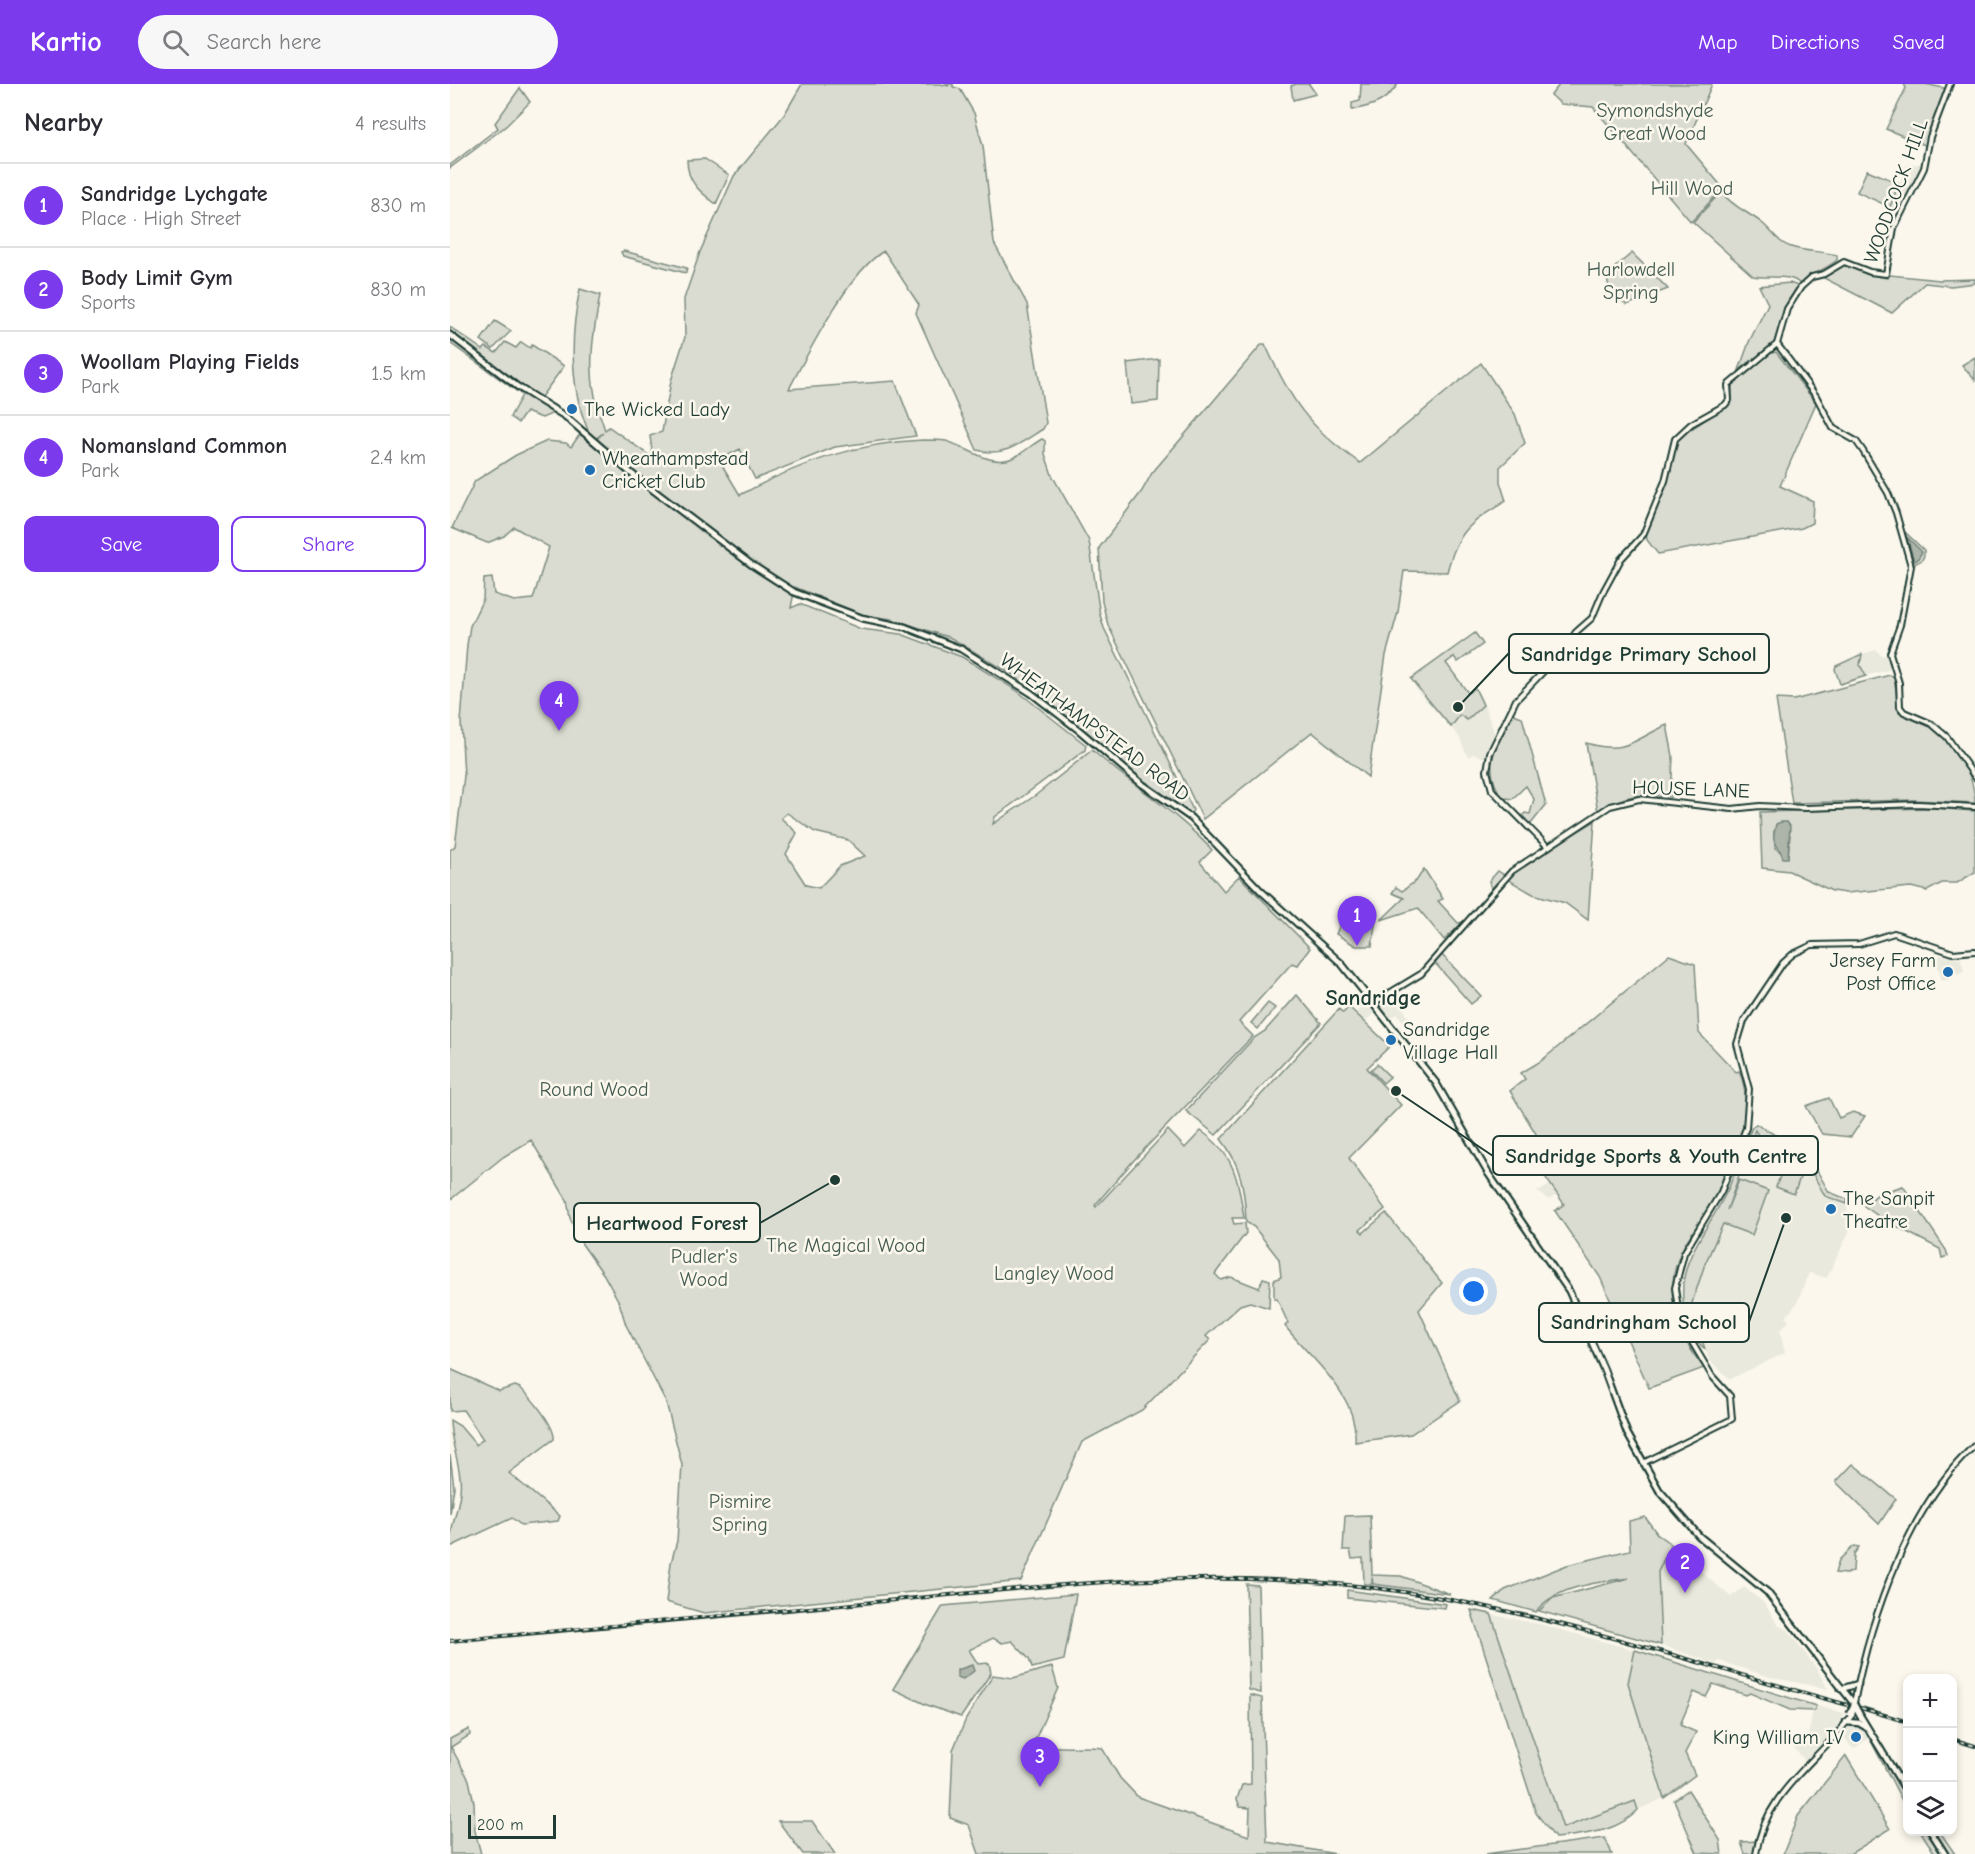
<!DOCTYPE html>
<meta charset="utf-8">
<style>
body{margin:0;font-family:"Comic Neue",sans-serif;background:#f7f7f7;color:#2b2b33}
.controls{position:absolute;right:18px;bottom:18px;display:grid;overflow:hidden;border-radius:12px;box-shadow:0 3px 9px #0003}
.controls button{width:54px;height:54px;display:grid;place-items:center;padding:0;border:0;border-bottom:2px solid #e1e1e2;background:#fff;color:#2b2b33;font:30px sans-serif}
.scale{position:absolute;left:18px;bottom:15px;width:88px;box-sizing:border-box;padding-left:6px;border:3px solid #1f3d34;border-top:0;font-size:16px;line-height:21px;white-space:nowrap;color:#1f3d34;-webkit-text-stroke:4px #fbf7ec;paint-order:stroke}
.you{position:absolute;left:1024px;top:1208px;width:21px;height:21px;margin:-15px;border:4px solid #fff;border-radius:50%;background:#1a73e8;box-shadow:0 0 0 9px #1a73e833}
.badge{display:grid;place-items:center;width:39px;height:39px;border-radius:50%;background:#7c3aed;color:#fff;font-size:20px;font-weight:700}
.pin{position:absolute;translate:-50% -50px;filter:drop-shadow(0 2px 3px #0008)}
.pin::after{content:'';position:absolute;top:32px;width:21px;height:18px;background:inherit;clip-path:polygon(0 0,100% 0,50% 100%)}
.list{margin:0;padding:0;list-style:none}
h2{display:flex;justify-content:space-between;align-items:center;height:78px;margin:0;padding:0 24px;font-size:26px}
h2 small{font-size:20px;font-weight:400;color:#7c7c81}
.list li{display:grid;grid-template-columns:39px 1fr auto;gap:18px;align-items:center;box-sizing:border-box;height:84px;padding:0 24px;border-top:2px solid #e1e1e2}
.list b{display:block;font-size:22px;white-space:nowrap}
.list p{margin:0;font-size:20px;white-space:nowrap;color:#7c7c81}
.list em{font-size:20px;font-style:normal;color:#7c7c81}
.actions{display:flex;gap:12px;padding:18px 24px}
.actions a{flex:1;padding:14px 0;border:2px solid #7c3aed;border-radius:12px;text-align:center;font-size:21px;color:#7c3aed}
.actions .main{background:#7c3aed;color:#fff}
.icon{flex:none;width:33px;height:33px;fill:none;stroke:currentColor;stroke-width:2;stroke-linecap:round;stroke-linejoin:round}
.map{position:relative;flex:none;width:1525px;height:1770px;overflow:hidden}
header{display:flex;align-items:center;gap:36px;box-sizing:border-box;height:84px;padding:0 30px;background:#7c3aed;color:#fff}
header strong{font-size:28px}
nav{display:flex;gap:33px;margin-inline-start:auto;font-size:21px}
.search{width:420px;height:54px;background:#f7f7f7;display:flex;align-items:center;gap:15px;box-sizing:border-box;padding:0 21px;border-radius:33px;color:#7c7c81;font-size:22px}
main{display:flex}
aside{flex:1;background:#fff}
.map>svg:first-child{display:block}
.built{fill:#eae9de}
.green{fill:#dbdcd1;stroke:#7d8c82;stroke-width:1.5;fill-rule:evenodd}
.water{fill:#adb4aa;stroke:#74847b;stroke-width:1.5}
.lines{fill:none;stroke-linecap:round;stroke-linejoin:round}
.tertiary-casing{stroke:#1f3d34;stroke-width:8}
.secondary-casing{stroke:#1f3d34;stroke-width:9}
.tertiary{stroke:#fbf7ec;stroke-width:4}
.secondary{stroke:#fbf7ec;stroke-width:4.5}
.rail-casing{stroke:#1f3d34;stroke-width:4}
.rail{stroke:#fbf7ec;stroke-width:1.5;stroke-dasharray:4.5;stroke-linecap:butt}
.tertiary-bridge-casing{stroke:#1f3d34;stroke-width:8;stroke-linecap:butt}
.secondary-bridge-casing{stroke:#1f3d34;stroke-width:9;stroke-linecap:butt}
.tertiary-bridge{stroke:#fbf7ec;stroke-width:4}
.secondary-bridge{stroke:#fbf7ec;stroke-width:4.5}
.poi-dot{fill:#1f6fb2;stroke:#fbf7ec;stroke-width:2}
.labels{text-anchor:middle;dominant-baseline:central;stroke-width:5;stroke-linejoin:round;paint-order:stroke}
.park-label{font-size:20px;fill:#455d53;stroke:#fbf7ec}
.street-label{font-size:20px;fill:#1f3d34;stroke:#fbf7ec}
.poi-label{font-size:20px;fill:#1f3d34;stroke:#fbf7ec;text-anchor:start}
.quarter-label{font-size:22px;font-weight:bold;fill:#1f3d34;stroke:#fbf7ec}
.leader{fill:none;stroke:#1f3d34;stroke-width:2}
.callout-dot{fill:#1f3d34;stroke:#fbf7ec;stroke-width:2}
.callout{fill:#fbf7ec;stroke:#1f3d34;stroke-width:2}
.callout-label{font-size:21px;text-anchor:middle;font-weight:bold;fill:#1f3d34}
</style>
<header>
<strong>Kartio</strong>
<div class="search"><svg class="icon" aria-label="search" viewBox="0 0 24 24"><circle cx="10" cy="10" r="6"/><path d="M15 15l6 6"/></svg>Search here</div>
<nav><a>Map</a><a>Directions</a><a>Saved</a></nav>
</header>
<main>
<aside>
<h2>Nearby<small>4 results</small></h2>
<ul class="list">
<li><span class="badge">1</span><div><b>Sandridge Lychgate</b><p>Place · High Street</p></div><em>830 m</em></li>
<li><span class="badge">2</span><div><b>Body Limit Gym</b><p>Sports</p></div><em>830 m</em></li>
<li><span class="badge">3</span><div><b>Woollam Playing Fields</b><p>Park</p></div><em>1.5 km</em></li>
<li><span class="badge">4</span><div><b>Nomansland Common</b><p>Park</p></div><em>2.4 km</em></li>
</ul>
<div class="actions"><a class="main">Save</a><a>Share</a></div>
</aside>
<div class="map">
<svg width="1525" height="1770" viewBox="0 0 1525 1770">
<rect width="100%" height="100%" fill="#fbf7ec"/>
<filter id="ink" filterUnits="userSpaceOnUse"><feTurbulence type="fractalNoise" baseFrequency=".0167" numOctaves="2"/><feDisplacementMap in="SourceGraphic" scale="12" xChannelSelector="R" yChannelSelector="G"/><feConvolveMatrix kernelMatrix="1 2 1 2 8 2 1 2 1" color-interpolation-filters="sRGB"/></filter>
<g filter="url(#ink)">
<g class="built">
<path d="M1468,80L1473,81L1450,127L1440,123L1457,81Z"/>
<path d="M1426,566L1431,571L1439,573L1442,585L1416,592L1410,581L1412,570Z"/>
<path d="M961,595H1006L1017,609L1025,604L1032,614L1045,651L1035,674L1023,670L1018,673L1008,651L968,608Z"/>
<path d="M1490,871L1511,875L1514,887L1507,890L1506,886L1502,888L1503,894L1492,897L1486,877Z"/>
<path d="M944,909L959,934L953,937L947,930L938,936L927,921Z"/>
<path d="M919,918L926,927L915,938L906,929Z"/>
<path d="M1306,1045L1329,1069L1359,1083L1376,1112L1397,1120L1399,1148L1377,1194L1359,1189L1347,1219L1336,1233L1339,1237L1330,1246L1335,1269L1280,1295L1259,1276L1241,1222Z"/>
<path d="M1101,1100L1108,1110L1099,1116L1085,1106L1090,1107Z"/>
<path d="M1220,1462L1281,1513L1294,1503L1314,1519L1329,1542L1337,1545L1367,1585L1378,1605L1320,1593L1269,1577L1266,1580L1211,1561L1208,1488Z"/>
<path d="M1042,1531L1089,1540L1185,1566L1178,1599L1214,1714L1188,1726L1184,1717L1113,1743Z"/>
<path d="M1366,1622L1395,1629L1378,1658L1355,1677L1340,1659L1348,1653L1351,1655L1359,1648L1362,1631Z"/>
<path d="M1405,1640L1423,1652L1403,1665L1392,1650L1399,1642Z"/>
</g>
<g class="green">
<path d="M352,0H490L499,2L494,0H503V3L510,5L524,29L533,62L544,159L577,220L596,339L593,345C572,358 554,374 527,366L466,229L469,221L434,167C400,186 358,269 339,305L445,297L466,352L385,363L305,395L290,365L269,376L290,411C349,379 405,359 473,356C480,356 489,356 496,357C518,363 541,385 565,373C574,368 583,360 592,355L595,357V370L602,391L639,457L650,531L654,544L743,726L741,730L699,703L638,649L562,590L501,554L442,535L413,531L345,503L341,524L350,520L411,545L451,550L512,573L566,606L636,661L635,666L545,733L543,740L586,711L642,666C682,701 727,728 762,766L750,778L774,807L789,792L860,864L848,881L842,879L789,938L803,952L684,1076L645,1121L646,1123L718,1046L735,1064L751,1047C785,1070 788,1096 794,1134H782L784,1140L795,1139L796,1149L765,1190L771,1196L781,1193L809,1204L813,1194L820,1196L819,1224L800,1218L790,1221L756,1252L760,1256L692,1326L632,1358L571,1497L254,1529L216,1518L221,1479L227,1457L232,1381L216,1318L176,1241L169,1218L154,1191L132,1160L120,1134L117,1116L81,1056L53,1073L0,1116V766L5,762L14,692L11,638L17,561L20,542L33,515L34,495L42,494L44,510L64,517L83,515L99,463L64,443L54,452L37,459L2,444L25,397L66,371L97,357L116,359L121,363L133,346L145,357L153,349L146,354L141,352C119,309 120,251 130,205L150,211C141,265 135,294 155,346L159,343L203,374L200,352L212,348L221,297L235,253L234,215L250,168L284,92L334,31ZM337,729L365,748L398,756L415,772L390,782L369,804L356,801L336,770L347,749L331,734Z"/>
<path d="M846,0H859L866,10L843,16L841,2Z"/>
<path d="M911,0H948C936,18 923,22 902,26V19L910,17Z"/>
<path d="M1110,0H1262L1236,60L1273,104L1241,138L1143,23L1111,20L1101,11Z"/>
<path d="M1454,0H1475L1498,5L1481,43L1477,62L1436,45L1456,4Z"/>
<path d="M70,4L80,18L56,42L0,84V81L48,44L45,39Z"/>
<path d="M255,75L279,91L266,120C250,108 237,98 237,76Z"/>
<path d="M1417,86L1449,99L1440,123L1407,108Z"/>
<path d="M1271,108C1283,123 1298,128 1312,139C1323,148 1328,159 1341,163C1355,168 1372,167 1387,171V176C1375,186 1362,189 1350,200C1340,189 1318,195 1303,192L1243,138Z"/>
<path d="M174,167L237,184L236,189L173,172L171,168Z"/>
<path d="M1182,169L1218,205L1177,221L1161,210L1156,191Z"/>
<path d="M1393,180L1418,190L1437,194L1440,191L1490,196L1525,195V199L1501,202L1475,199L1442,229L1372,193Z"/>
<path d="M1340,199L1348,202L1338,217L1324,259L1289,286L1299,258L1318,220L1309,202Z"/>
<path d="M45,237L61,247L43,265L31,256Z"/>
<path d="M0,243L33,266L36,263L46,269L55,258L66,264L71,258L80,264L82,261L114,282L91,313L106,328L92,334L76,328L68,339L60,333L72,311L0,259Z"/>
<path d="M812,260H815C841,317 858,343 910,379L1031,279L1065,330L1075,359L1050,383V398L1056,417C1020,439 1008,446 997,488L954,487L948,528L936,571L918,693L862,648L753,735L658,541L652,518L649,464L692,407L702,389Z"/>
<path d="M1326,268L1366,319L1330,402L1363,417L1362,439L1352,444L1208,470L1197,456L1196,448L1221,383L1228,354L1282,318V302L1319,270Z"/>
<path d="M1525,273V296L1512,281Z"/>
<path d="M709,275L708,317L681,320L677,279Z"/>
<path d="M1455,448L1474,466C1475,475 1471,478 1463,480Z"/>
<path d="M1025,549L1033,560L1008,578L1004,573L996,579L1018,609L1025,604L1033,621L1017,636L1010,631L1001,643L961,595Z"/>
<path d="M1412,570L1410,581L1416,592L1390,600L1385,585L1386,582Z"/>
<path d="M1440,591L1444,593L1449,628C1460,633 1473,637 1483,644C1506,661 1525,691 1525,719L1464,716L1342,719L1326,615L1344,616Z"/>
<path d="M1061,629L1072,633L1096,721L1080,741L1072,732L1075,729L1080,730L1084,715L1076,702L1062,715L1057,714L1055,717C1029,685 1047,662 1061,629Z"/>
<path d="M1217,641L1223,672L1221,713C1190,710 1175,709 1148,728L1136,659C1176,671 1183,656 1217,641Z"/>
<path d="M1482,724L1525,727V788L1507,799H1492L1477,807L1461,803L1396,809L1382,807L1339,787L1312,784L1310,728ZM1324,748L1340,751L1338,773L1325,764Z"/>
<path d="M1145,737L1138,836L1115,819L1083,810L1057,795L1079,777Z"/>
<path d="M974,785L993,815L988,817L1008,839L1014,838L994,856L968,824L931,836L954,814L942,809L946,803L952,807L967,796Z"/>
<path d="M1048,787L1054,791L1041,805L1039,797Z"/>
<path d="M898,822L927,827L922,862H906L886,850Z"/>
<path d="M991,870L1031,912L1021,920L984,878Z"/>
<path d="M1219,871L1245,880L1249,949L1286,988L1289,987C1308,1030 1282,1086 1260,1125C1253,1136 1243,1146 1236,1158C1211,1203 1223,1246 1254,1284L1199,1304L1150,1193L1105,1127L1114,1120L1085,1078L1097,1068L1060,1007L1075,995L1071,989L1091,977Z"/>
<path d="M847,911L871,939L766,1051L736,1027L804,954L815,947Z"/>
<path d="M818,919L825,924L808,945L801,939Z"/>
<path d="M899,923L940,962L917,984L951,1021L899,1074L935,1125L910,1146L913,1149L936,1129L992,1199L969,1226L1010,1317L961,1350L905,1358C909,1310 861,1276 835,1242L838,1239L827,1215H824V1196L831,1193L829,1175L804,1143L796,1138C795,1107 791,1080 771,1055L889,925L893,929Z"/>
<path d="M927,980L940,993L933,999L921,986Z"/>
<path d="M1379,1014L1389,1034L1403,1028L1415,1032L1401,1053L1372,1050L1356,1022Z"/>
<path d="M1306,1040L1357,1069L1379,1108L1397,1115V1120L1375,1112L1359,1083L1312,1058L1305,1046L1277,1126L1289,1096L1318,1107L1302,1151L1273,1140L1255,1180L1241,1222L1255,1265C1244,1256 1236,1239 1234,1225C1226,1177 1255,1151 1275,1111C1286,1090 1293,1065 1302,1043Z"/>
<path d="M1336,1076L1354,1083L1344,1110L1326,1103Z"/>
<path d="M1453,1102L1496,1166L1498,1172L1492,1174L1490,1165L1434,1136L1414,1122L1428,1110Z"/>
<path d="M0,1285L49,1307L65,1302L70,1304C81,1312 105,1342 104,1355L59,1389L110,1432L108,1437L71,1441L62,1434L0,1463C0,1438 13,1418 10,1393C8,1373 0,1356 0,1336L10,1342L26,1361L33,1355L13,1326L0,1327Z"/>
<path d="M0,1371L4,1403L0,1430Z"/>
<path d="M1403,1380L1446,1415L1429,1440L1386,1398Z"/>
<path d="M920,1431L922,1491L951,1492L1000,1510L923,1500L922,1493V1500H914L913,1474L902,1475L900,1466H893L895,1432Z"/>
<path d="M1195,1433L1208,1451L1221,1460L1208,1488L1211,1561L1089,1527L1103,1514L1179,1494C1150,1498 1104,1502 1086,1528L1043,1516L1055,1506L1117,1481L1180,1466L1179,1437Z"/>
<path d="M1404,1462L1409,1463L1404,1470L1403,1487L1396,1490L1385,1489L1389,1476Z"/>
<path d="M796,1500L808,1501L811,1609L799,1606Z"/>
<path d="M897,1506L996,1520L995,1524L897,1514Z"/>
<path d="M626,1510L614,1576L582,1584L579,1575L562,1557L552,1559L543,1554L519,1566L528,1580L539,1579L541,1589L511,1633L477,1621L443,1605L493,1522Z"/>
<path d="M1021,1526L1041,1530L1113,1744L1185,1717L1188,1726C1166,1749 1135,1750 1105,1754L1086,1729Z"/>
<path d="M1185,1566L1366,1622L1364,1627L1340,1626L1300,1609L1296,1611L1263,1600L1256,1613L1244,1608L1230,1641L1246,1648L1235,1669L1245,1691L1214,1714L1178,1599Z"/>
<path d="M602,1583L608,1604L584,1658C609,1667 626,1661 652,1664L670,1694L688,1713L799,1752L800,1724L790,1723L787,1715L792,1701L801,1700L800,1611L812,1614L817,1758L886,1770H529L519,1741L500,1734L503,1666L516,1635L543,1591L563,1594Z"/>
<path d="M19,1645L20,1651L1,1663L19,1696L24,1719L25,1747L31,1770H0V1655Z"/>
<path d="M1423,1653L1457,1715V1726L1420,1655Z"/>
<path d="M1396,1672L1440,1745L1400,1770H1333L1348,1732Z"/>
<path d="M1238,1706L1270,1756L1272,1770L1247,1769L1224,1716Z"/>
<path d="M328,1737H362L385,1770H353Z"/>
<path d="M1471,1748H1479L1493,1770H1485Z"/>
<path d="M1484,1748H1490L1505,1770H1498Z"/>
<path d="M1155,1754L1162,1770H1035Z"/>
<path d="M1308,1757L1306,1770H1295L1291,1758Z"/>
</g>
<g class="water">
<path d="M1457,453L1472,468L1467,476L1464,477Z"/>
<path d="M1331,738H1337L1340,742L1338,774H1333C1327,755 1320,764 1326,740Z"/>
<path d="M522,1581L524,1587L513,1595L507,1593V1586Z"/>
</g>
<g class="lines">
<g class="tertiary-casing">
<g id="tertiary">
<path d="M1327,260L1366,312L1383,344L1406,357L1413,367L1438,409L1446,429L1461,482L1450,541L1440,569L1449,599L1450,623L1454,628L1482,640L1497,653L1525,693"/>
<path d="M1098,763L1042,706L1037,687L1040,669L1066,616L1111,569L1126,548L1142,534L1153,508L1171,475L1193,451L1215,397L1225,355L1241,340L1275,321L1279,316L1278,301L1327,260L1337,225L1351,203L1362,193L1374,190L1394,178L1420,188L1436,190L1444,144L1474,84L1480,53L1500,0"/>
<path d="M923,919L971,890L1062,787L1160,722L1189,715L1282,725L1310,722L1356,724L1468,720L1525,723"/>
<path d="M1193,1379L1282,1335L1280,1312L1262,1292L1230,1238L1225,1204L1234,1169L1271,1108L1296,1044L1299,1005L1287,960L1294,937L1333,879L1343,870L1362,861L1409,860L1444,849L1503,869L1525,867"/>
<path d="M1404,1619C1421,1532 1458,1423 1525,1361"/>
<path d="M1306,1770C1315,1707 1368,1678 1402,1631"/>
</g>
</g>
<g class="secondary-casing">
<g id="secondary">
<path d="M0,251L68,303L116,333L182,390L302,481L344,508L412,534L455,543L511,565L581,609L630,647L692,700L741,734L811,807L891,879L986,999L1038,1089L1119,1207L1154,1286L1177,1349L1209,1406L1249,1452L1317,1508L1404,1620"/>
<path d="M1391,1605L1408,1600"/>
<path d="M1411,1633L1458,1710"/>
<path d="M1396,1638L1409,1639L1416,1643"/>
<path d="M1481,1748L1495,1770"/>
</g>
</g>
<use href="#tertiary" class="tertiary"/>
<use href="#secondary" class="secondary"/>
<g class="rail-casing">
<g id="rail">
<path d="M0,1557C149,1542 298,1529 446,1516C601,1501 753,1485 908,1502C1076,1520 1235,1577 1398,1621"/>
<path d="M1411,1624L1458,1638"/>
<path d="M1502,1655L1525,1662"/>
</g>
</g>
<use href="#rail" class="rail"/>
<g class="tertiary-bridge-casing">
<g id="tertiary-bridge">
<path d="M1399,1630L1404,1620"/>
<path d="M1402,1631L1404,1621"/>
</g>
</g>
<g class="secondary-bridge-casing">
<path id="secondary-bridge" d="M1404,1620L1411,1633"/>
</g>
<use href="#tertiary-bridge" class="tertiary-bridge"/>
<use href="#secondary-bridge" class="secondary-bridge"/>
</g>
</g>
<g class="poi-dot">
<circle cx="122" cy="325" r="6"/>
<circle cx="140" cy="386" r="6"/>
<circle cx="1498" cy="888" r="6"/>
<circle cx="941" cy="956" r="6"/>
<circle cx="1381" cy="1125" r="6"/>
<circle cx="1406" cy="1653" r="6"/>
</g>
<g class="labels">
<g class="park-label">
<text x="1205" y="26">Symondshyde<tspan x="1205" dy="23">Great Wood</tspan></text>
<text x="1242" y="104">Hill Wood</text>
<text x="1181" y="185">Harlowdell<tspan x="1181" dy="23">Spring</tspan></text>
<text x="144" y="1005">Round Wood</text>
<text x="396" y="1161">The Magical Wood</text>
<text x="254" y="1172">Pudler's<tspan x="254" dy="23">Wood</tspan></text>
<text x="604" y="1189">Langley Wood</text>
<text x="290" y="1417">Pismire<tspan x="290" dy="23">Spring</tspan></text>
</g>
<g class="street-label">
<text transform="translate(1446 107) rotate(-70)">WOODCOCK HILL</text>
<text transform="translate(645 643) rotate(37)">WHEATHAMPSTEAD ROAD</text>
<text transform="translate(1241 705) rotate(2)">HOUSE LANE</text>
</g>
<g class="poi-label">
<text x="134" y="325">The Wicked Lady</text>
<text x="152" y="374">Wheathampstead<tspan x="152" dy="23">Cricket Club</tspan></text>
<text x="1486" y="876" text-anchor="end">Jersey Farm<tspan x="1486" dy="23">Post Office</tspan></text>
<text x="953" y="945">Sandridge<tspan x="953" dy="23">Village Hall</tspan></text>
<text x="1393" y="1114">The Sanpit<tspan x="1393" dy="23">Theatre</tspan></text>
<text x="1394" y="1653" text-anchor="end">King William IV</text>
</g>
<g class="quarter-label">
<text x="923" y="914">Sandridge</text>
</g>
</g>
<path class="leader" d="M1008 623L1059 569M946 1007L1043 1072M385 1096L310 1139M1336 1134L1299 1238"/>
<g class="callout-dot">
<circle cx="1008" cy="623" r="6"/>
<circle cx="946" cy="1007" r="6"/>
<circle cx="385" cy="1096" r="6"/>
<circle cx="1336" cy="1134" r="6"/>
</g>
<g class="callout">
<rect x="1059" y="550" width="260" height="39" rx="6"/>
<rect x="1043" y="1052" width="325" height="39" rx="6"/>
<rect x="124" y="1119" width="186" height="39" rx="6"/>
<rect x="1089" y="1219" width="210" height="39" rx="6"/>
</g>
<g class="callout-label">
<text x="1189" y="577">Sandridge Primary School</text>
<text x="1206" y="1079">Sandridge Sports &amp; Youth Centre</text>
<text x="217" y="1146">Heartwood Forest</text>
<text x="1194" y="1245">Sandringham School</text>
</g>
</svg>
<div class="controls">
<button>+</button>
<button>−</button>
<button><svg class="icon" aria-label="layers" viewBox="0 0 24 24"><path d="M12 4l9 5-9 5-9-5zM3 14l9 5 9-5"/></svg></button>
</div>
<div class="scale">200 m</div>
<div class="you"></div>
<div class="pin badge" style="left:907px;top:862px">1</div>
<div class="pin badge" style="left:1235px;top:1509px">2</div>
<div class="pin badge" style="left:590px;top:1703px">3</div>
<div class="pin badge" style="left:109px;top:647px">4</div>
</div>
</main>
